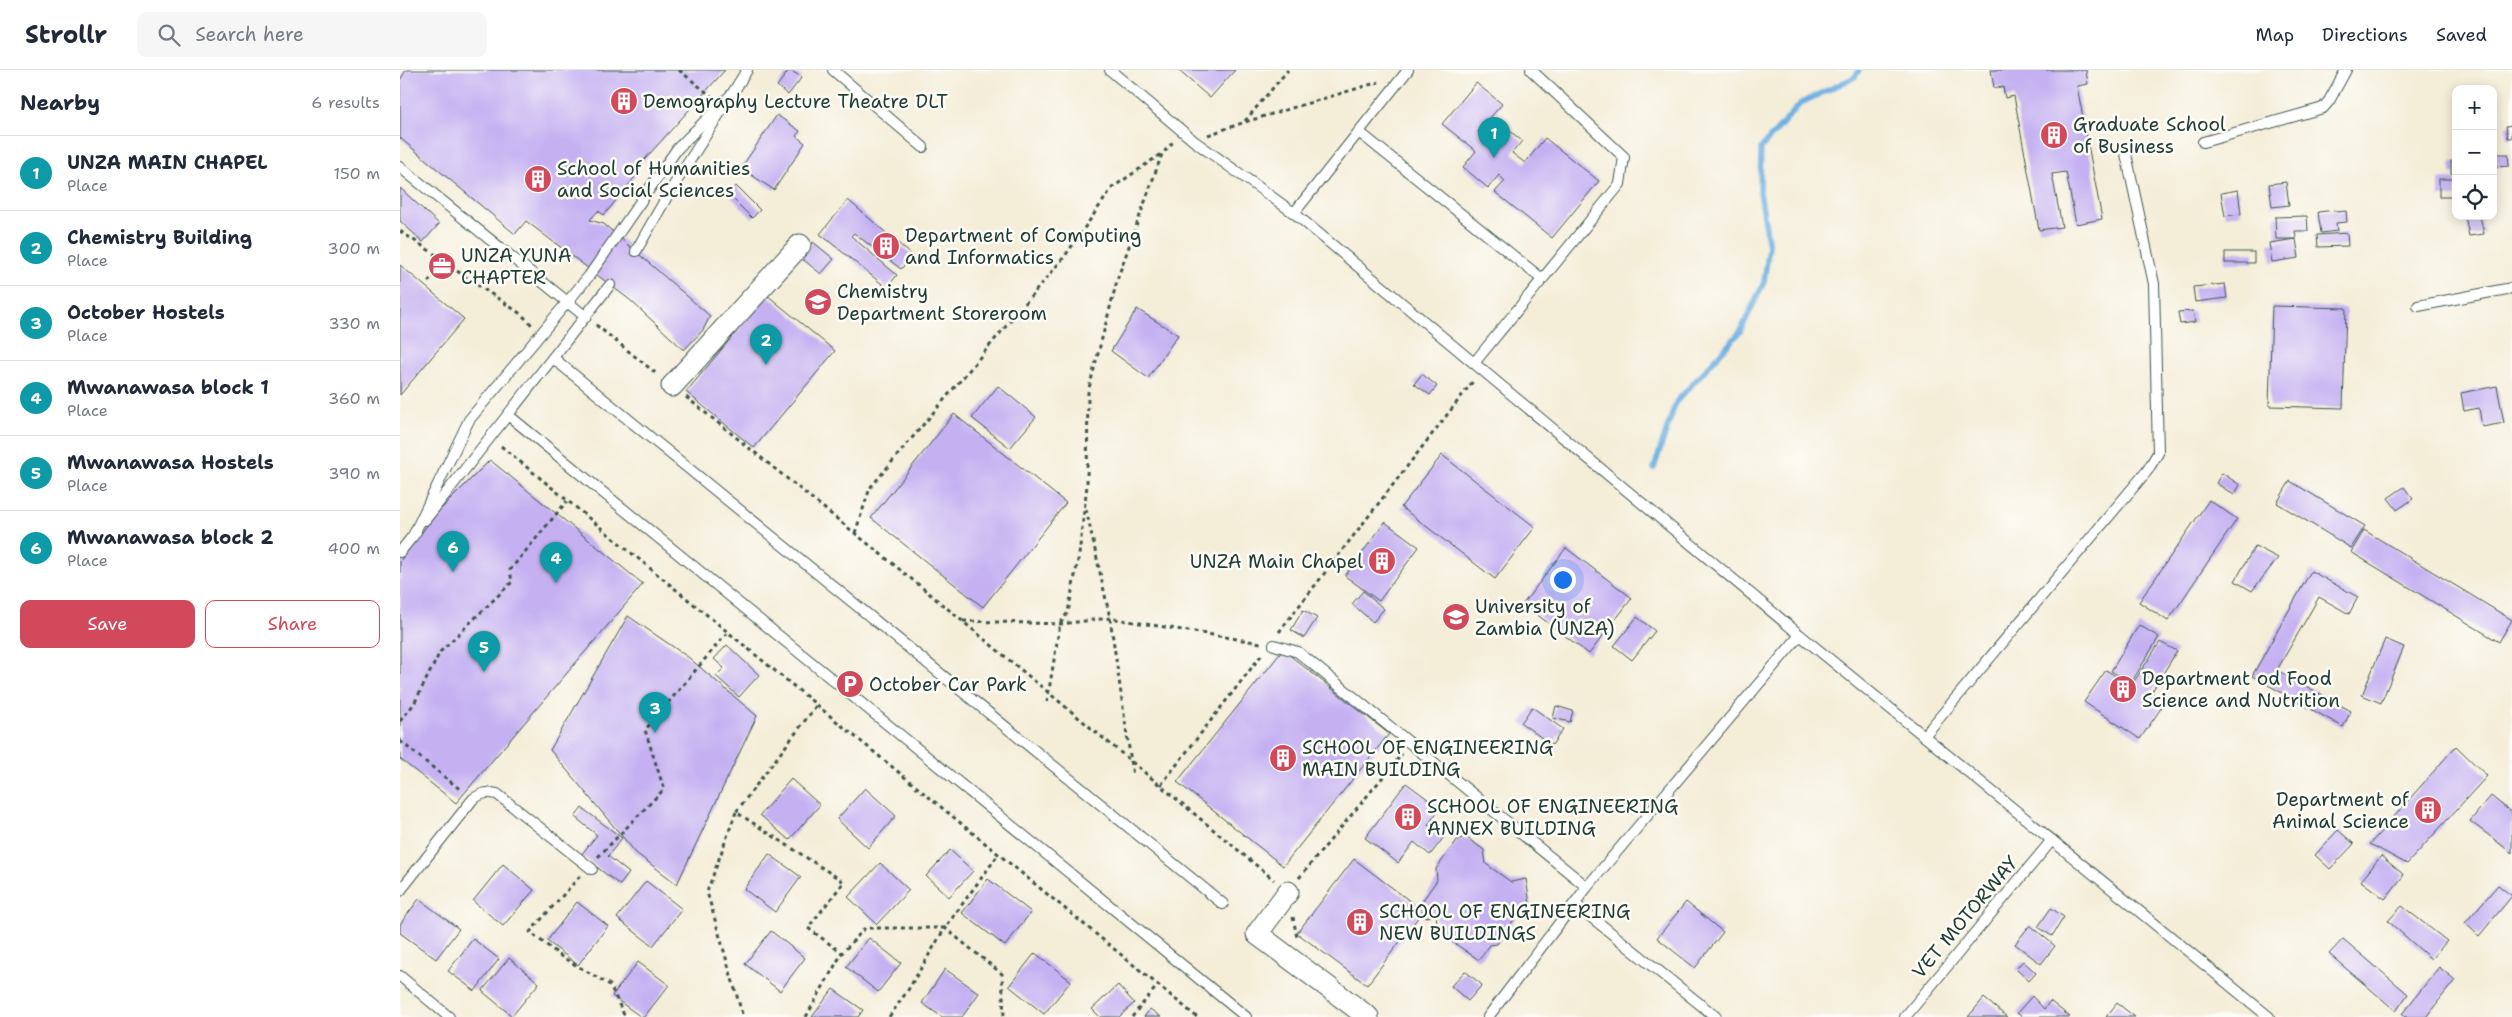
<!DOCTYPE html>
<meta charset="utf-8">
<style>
body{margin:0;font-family:"Shantell Sans",sans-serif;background:#f6f6f7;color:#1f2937}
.controls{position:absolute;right:15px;top:15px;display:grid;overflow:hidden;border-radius:10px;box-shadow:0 2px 12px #0003}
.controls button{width:45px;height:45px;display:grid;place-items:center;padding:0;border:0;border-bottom:1px solid #e0e1e3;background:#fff;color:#1f2937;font:25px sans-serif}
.you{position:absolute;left:1162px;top:509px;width:18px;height:18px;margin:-12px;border:4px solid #fff;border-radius:50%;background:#1a73e8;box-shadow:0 0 0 8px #1a73e833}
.badge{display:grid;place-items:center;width:32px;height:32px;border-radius:50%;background:#d1495b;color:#fff;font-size:16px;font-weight:700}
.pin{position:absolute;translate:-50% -41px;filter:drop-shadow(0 1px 2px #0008)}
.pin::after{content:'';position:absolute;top:26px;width:18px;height:15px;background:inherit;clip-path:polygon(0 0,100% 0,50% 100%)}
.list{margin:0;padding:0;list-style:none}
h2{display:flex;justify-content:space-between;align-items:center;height:65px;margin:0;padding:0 20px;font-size:21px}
h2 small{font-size:16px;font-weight:400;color:#747a83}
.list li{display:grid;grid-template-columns:32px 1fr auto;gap:15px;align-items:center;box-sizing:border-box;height:75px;padding:0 20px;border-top:1px solid #e0e1e3}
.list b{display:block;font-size:19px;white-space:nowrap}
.list p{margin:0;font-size:16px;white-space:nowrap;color:#747a83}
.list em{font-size:16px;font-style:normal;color:#747a83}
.actions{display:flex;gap:10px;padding:15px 20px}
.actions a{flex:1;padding:11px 0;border:1px solid #d1495b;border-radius:10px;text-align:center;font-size:18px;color:#d1495b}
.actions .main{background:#d1495b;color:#fff}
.icon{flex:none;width:28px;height:28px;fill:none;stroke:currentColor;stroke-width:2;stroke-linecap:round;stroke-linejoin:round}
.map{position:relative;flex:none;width:2112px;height:947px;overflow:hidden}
header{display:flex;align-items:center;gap:30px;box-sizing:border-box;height:70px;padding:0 25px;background:#fff;border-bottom:1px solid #e0e1e3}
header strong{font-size:24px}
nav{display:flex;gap:28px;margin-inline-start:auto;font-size:18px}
.search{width:350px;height:45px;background:#f6f6f7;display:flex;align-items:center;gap:12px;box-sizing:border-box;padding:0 18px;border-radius:10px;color:#747a83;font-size:19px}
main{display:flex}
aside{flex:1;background:#fff}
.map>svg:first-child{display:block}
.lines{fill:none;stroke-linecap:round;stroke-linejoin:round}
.stream{stroke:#6cafe1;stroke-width:5.5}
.building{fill:#c5b1f2}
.service-casing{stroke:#3f574d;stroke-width:12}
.minor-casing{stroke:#3f574d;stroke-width:23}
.path{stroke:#3f574d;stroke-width:3;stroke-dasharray:4 4;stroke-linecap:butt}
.service{stroke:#fff;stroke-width:10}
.minor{stroke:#fff;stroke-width:21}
.labels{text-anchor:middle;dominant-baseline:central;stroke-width:5;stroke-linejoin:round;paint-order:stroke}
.poi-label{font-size:19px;fill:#1f3d34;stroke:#fdfcf7;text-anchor:start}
.street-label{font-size:19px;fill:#1f3d34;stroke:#fdfcf7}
</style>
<header>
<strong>Strollr</strong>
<div class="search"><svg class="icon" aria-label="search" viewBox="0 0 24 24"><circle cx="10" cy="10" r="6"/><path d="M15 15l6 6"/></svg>Search here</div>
<nav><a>Map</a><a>Directions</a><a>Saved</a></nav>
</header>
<main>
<aside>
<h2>Nearby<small>6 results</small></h2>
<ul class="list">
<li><span class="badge" style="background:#0f9aa8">1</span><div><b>UNZA MAIN CHAPEL</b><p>Place</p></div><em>150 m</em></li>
<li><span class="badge" style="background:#0f9aa8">2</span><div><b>Chemistry Building</b><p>Place</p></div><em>300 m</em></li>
<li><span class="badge" style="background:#0f9aa8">3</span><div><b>October Hostels</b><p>Place</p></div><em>330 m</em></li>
<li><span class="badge" style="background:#0f9aa8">4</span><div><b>Mwanawasa block 1</b><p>Place</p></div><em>360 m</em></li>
<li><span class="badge" style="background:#0f9aa8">5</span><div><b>Mwanawasa Hostels</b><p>Place</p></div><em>390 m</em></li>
<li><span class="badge" style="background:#0f9aa8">6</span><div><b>Mwanawasa block 2</b><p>Place</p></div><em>400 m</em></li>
</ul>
<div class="actions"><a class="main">Save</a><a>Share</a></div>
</aside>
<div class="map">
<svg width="2112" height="947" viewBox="0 0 2112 947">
<rect width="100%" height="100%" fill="#fdfcf7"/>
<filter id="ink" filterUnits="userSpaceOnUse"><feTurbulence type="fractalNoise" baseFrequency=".02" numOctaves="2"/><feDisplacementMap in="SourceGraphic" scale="10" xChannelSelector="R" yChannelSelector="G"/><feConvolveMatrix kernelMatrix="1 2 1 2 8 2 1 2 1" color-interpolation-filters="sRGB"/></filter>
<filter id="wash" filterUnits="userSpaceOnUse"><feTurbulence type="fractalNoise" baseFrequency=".0096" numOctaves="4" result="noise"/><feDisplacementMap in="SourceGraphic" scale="20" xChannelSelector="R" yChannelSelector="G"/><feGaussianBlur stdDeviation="1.12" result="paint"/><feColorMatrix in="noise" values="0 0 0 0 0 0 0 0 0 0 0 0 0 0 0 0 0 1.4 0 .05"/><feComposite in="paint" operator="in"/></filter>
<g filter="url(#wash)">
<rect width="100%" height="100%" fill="#f4edd8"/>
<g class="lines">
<path class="stream" d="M1254,398L1276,332L1340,262L1364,212L1369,176L1360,122L1361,78L1401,33L1455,7L1459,0"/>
</g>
<g id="blocks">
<g class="building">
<path d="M6,0H325L236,99L239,102L204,145L198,141L190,150L204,154L310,246L303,260L284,280L230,230L126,151L115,164L0,68V10Z"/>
<path d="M389,0L402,7L388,25L377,16Z"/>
<path d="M778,0H835L810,28Z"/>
<path d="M1591,0H1686L1688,14L1677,16L1702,149L1676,154L1666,102L1652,104L1662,157L1639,160L1614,26L1605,28L1603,17L1594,18Z"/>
<path d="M1076,13L1102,34L1078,62L1089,71L1103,55L1122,71L1112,83L1125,93L1145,68L1199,111L1152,168L1095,122L1105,111L1099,105L1088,118L1063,97L1076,81L1042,54Z"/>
<path d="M377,45L400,61L396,66L405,73L374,120L341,98Z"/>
<path d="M2112,55V68H2108L2106,56Z"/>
<path d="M2093,84H2108L2109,96L2093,97Z"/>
<rect x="2051" y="91" width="5" height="12"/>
<rect x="2039" y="109" width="17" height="18"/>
<path d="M1886,112L1889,135L1872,137L1869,114Z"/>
<path d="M336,116L360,140L352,148L328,124Z"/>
<path d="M0,118L39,154L23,172L0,151Z"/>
<path d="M1838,120L1841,144L1825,146L1821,123Z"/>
<path d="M448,130L513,186L501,199L454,163L451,166L497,205L487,218L420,164Z"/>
<path d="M1936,140L1937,142L1946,141L1947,152L1936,153L1937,161L1921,163L1918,142Z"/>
<path d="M1907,146L1908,161H1895L1896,169H1876L1875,147Z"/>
<path d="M2065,146H2080L2084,164L2069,166Z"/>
<path d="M1947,163L1948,176L1918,177L1917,165Z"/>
<path d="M1896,169L1899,188L1872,192L1869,173Z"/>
<path d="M413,172L434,189L421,204L400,187Z"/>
<rect x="1825" y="182" width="29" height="11"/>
<path d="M0,195L64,249L0,325Z"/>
<path d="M1825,214L1827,228L1795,232L1793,217Z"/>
<path d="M367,225L435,281L354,378L286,322Z"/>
<path d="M1872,236L1946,238L1943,338L1869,336Z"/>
<path d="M737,239L778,265L748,308L711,281Z"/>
<path d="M1793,241L1795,252L1780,254L1778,242Z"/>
<path d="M1022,304L1037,316L1030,325L1014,314Z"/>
<path d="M598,316L636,347L610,378L572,348Z"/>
<path d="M2097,316L2104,353L2082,357L2079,338L2064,341L2061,323Z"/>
<path d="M554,344L666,433L583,537L471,448Z"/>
<path d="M1042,385L1135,457L1095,509L1001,437Z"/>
<path d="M90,390L243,514L56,733L0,689V491L36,444Z"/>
<path d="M1822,403L1840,415L1834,425L1816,413Z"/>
<path d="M1890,411L1965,456L1951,478L1877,433Z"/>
<path d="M2004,417L2013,429L1997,440L1988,428Z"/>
<path d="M1809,430L1837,449L1768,551L1739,532Z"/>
<path d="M985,452L1019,477L979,531L945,506Z"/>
<path d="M1964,460L2112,550L2099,572L1951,482Z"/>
<path d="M1855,476L1878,488L1852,521L1835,511Z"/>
<path d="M1166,478L1232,528L1189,584L1123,534Z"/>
<path d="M1911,501L1958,527L1949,544L1919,527L1877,600L1951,641L1943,657L1852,606Z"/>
<path d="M963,521L984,539L973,552L952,534Z"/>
<path d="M903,540L917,548L904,568L891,560Z"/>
<path d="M228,546L288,587L357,646L277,814L236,783L150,680Z"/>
<path d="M1237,547L1255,561L1232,590L1214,576Z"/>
<path d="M1739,555L1759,567L1731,613L1711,601Z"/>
<path d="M1985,569L2004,577L1981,633L1962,625Z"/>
<path d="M1760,572L1777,581L1751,623L1766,631L1740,669L1684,632L1706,600L1731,616Z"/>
<path d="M327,575L359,605L339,627L316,606L324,598L314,589Z"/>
<path d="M883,580L989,664L883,796L777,712Z"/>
<path d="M1156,636L1173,641L1170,652L1153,648Z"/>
<path d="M1132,637L1163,659L1152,675L1121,653Z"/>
<path d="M2056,676L2087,706L2007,794L1970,774Z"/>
<path d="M391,709L420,735L389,770L360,745Z"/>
<path d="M1006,713L1040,738L1028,755L1044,767L1030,785L1014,772L998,793L965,768Z"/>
<path d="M465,718L496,746L468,778L437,749Z"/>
<path d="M2091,726L2112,743V783L2070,751Z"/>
<path d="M182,738L222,768L208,786L229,803L220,815L181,785L197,765L175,747Z"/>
<path d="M1938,760L1954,774L1930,799L1915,785Z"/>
<path d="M1066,767L1084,780L1086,794L1111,812L1126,809L1131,840L1120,841L1097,874L1090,875L1079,890L1038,862L1036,845L1025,847L1023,830L1037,810L1036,799L1058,769Z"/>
<path d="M550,780L573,801L549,827L526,806Z"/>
<path d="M369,784L401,807L375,842L344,819Z"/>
<path d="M1981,786L2004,805L1985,829L1961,811Z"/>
<path d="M954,789L1023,841L967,915L897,863Z"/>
<path d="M480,793L509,820L477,854L448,827Z"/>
<path d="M103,794L134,820L103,856L73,831Z"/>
<path d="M588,809L631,842L605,876L562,843Z"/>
<path d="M246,811L282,839L253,876L217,848Z"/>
<path d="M2098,815L2112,826L2079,866L2065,853Z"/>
<path d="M19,829L59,859L36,889L0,863V854Z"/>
<path d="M177,832L208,856L178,895L147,871Z"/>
<path d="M1286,832L1323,862L1295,898L1257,868Z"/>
<path d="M2002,836L2047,871L2031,889L1988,851Z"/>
<path d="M1651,838L1664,847L1652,866L1638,857Z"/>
<path d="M1630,855L1655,876L1641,894L1615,874Z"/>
<path d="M371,861L405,888L380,921L345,894Z"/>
<path d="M469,868L501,893L478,922L446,897Z"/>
<path d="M73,869L99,889L75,921L48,901Z"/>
<path d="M1943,869L2008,924L1996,941L1929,884Z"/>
<path d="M635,883L671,911L644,944L609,916Z"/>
<path d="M109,888L139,913L112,946L82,921Z"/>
<path d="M1623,891L1636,903L1629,911L1616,899Z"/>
<path d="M238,892L269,915L244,947H241L212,926Z"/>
<path d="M2039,897L2055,910L2026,947H2005L2002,944Z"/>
<path d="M545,899L579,923L562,947H542L522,933Z"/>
<path d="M1065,901L1082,915L1068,931L1051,916Z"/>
<path d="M718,915L734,933L719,947H700L692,939Z"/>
<path d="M433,919L463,940L458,947H412Z"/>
<path d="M1632,926L1644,939L1650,931L1670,947H1622L1617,943Z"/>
<path d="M1584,928L1607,947H1568Z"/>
<path d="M1717,933L1735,947H1706Z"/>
<path d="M750,939L761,947H744Z"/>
</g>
</g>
</g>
<g filter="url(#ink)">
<use href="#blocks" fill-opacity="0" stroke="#3f574d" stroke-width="1"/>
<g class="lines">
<g class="service-casing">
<g id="service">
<path d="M433,0L523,77"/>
<path d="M710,0L794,71L894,143L1400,565L1869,947"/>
<path d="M329,29L347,0"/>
<path d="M959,62L1142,209"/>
<path d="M1803,72L1923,38L1929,31L1946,0"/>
<path d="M0,97L186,247"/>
<path d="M894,143L1008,0"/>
<path d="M236,181L269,123L321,41"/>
<path d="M2018,236L2112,218"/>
<path d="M153,288L823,834"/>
<path d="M1074,293L1220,114L1224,87L1131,0"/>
<path d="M108,345L846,947"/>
<path d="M25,450L210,215"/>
<path d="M13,466L69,350L189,206L277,79L333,23"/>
<path d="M0,482L16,462"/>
<path d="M874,575L898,582L1187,817"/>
<path d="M1524,666L1747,401L1758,383L1754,214L1726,84"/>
<path d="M0,821L73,729C82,723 86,722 97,724L192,799"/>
<path d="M1175,834L1316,947"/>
<path d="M0,906L49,947"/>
<path d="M1088,947L1187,817L1400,565"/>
<path d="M1505,947L1652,770"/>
</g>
</g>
<g class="minor-casing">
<g id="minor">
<path d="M272,316L400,175"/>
<path d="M888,822L857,864L968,947"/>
</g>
</g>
<g class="path">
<path d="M279,0L311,26"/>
<path d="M845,51L888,0"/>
<path d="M808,65L845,52L979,12"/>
<path d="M0,161L45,191"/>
<path d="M28,212L45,193L121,244L132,255"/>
<path d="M196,255L257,304"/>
<path d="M286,327L519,515L874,810"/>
<path d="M101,376L797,947"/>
<path d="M686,439L710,548L733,706"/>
<path d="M455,463L470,418L665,186L712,118L761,84"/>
<path d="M563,551L660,554L710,548L861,573"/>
<path d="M879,562L1074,310"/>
<path d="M647,632L660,554L668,542L679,485L687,415L688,322L718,207L762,84L774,71"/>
<path d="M416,636L336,742L444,812L408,858L442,883L465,858H545L598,785"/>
<path d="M0,651L14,634L40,582L112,512L110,500L167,431"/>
<path d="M0,671L62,721"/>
<path d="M761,715L863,583"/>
<path d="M336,742L307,822L343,947"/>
<path d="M198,787L264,719L245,660L327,563"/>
<path d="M180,806L130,862L162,887L210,915L225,947"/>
<path d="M899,808L1002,684"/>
<path d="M893,847L897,868"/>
<path d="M406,947L442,883"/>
<path d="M489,947L508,920L545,858L602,904L604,947"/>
<path d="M732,947L757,916"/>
</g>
<use href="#service" class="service"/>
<use href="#minor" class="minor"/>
</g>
</g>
<defs>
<g id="building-disc" transform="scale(1.4375)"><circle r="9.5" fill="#d1495b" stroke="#fdfcf7"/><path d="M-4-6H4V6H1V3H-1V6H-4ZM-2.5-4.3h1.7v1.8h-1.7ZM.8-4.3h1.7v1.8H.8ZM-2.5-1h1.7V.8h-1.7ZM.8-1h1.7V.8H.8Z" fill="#fff"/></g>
<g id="office-disc" transform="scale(1.4375)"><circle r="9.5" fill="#d1495b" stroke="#fdfcf7"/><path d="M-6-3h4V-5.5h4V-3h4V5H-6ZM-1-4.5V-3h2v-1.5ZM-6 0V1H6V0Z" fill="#fff"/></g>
<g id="university-disc" transform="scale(1.4375)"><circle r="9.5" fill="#d1495b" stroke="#fdfcf7"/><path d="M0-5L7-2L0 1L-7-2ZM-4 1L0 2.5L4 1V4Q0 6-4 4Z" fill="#fff"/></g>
<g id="parking-disc" transform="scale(1.4375)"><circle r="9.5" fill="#d1495b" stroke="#fdfcf7"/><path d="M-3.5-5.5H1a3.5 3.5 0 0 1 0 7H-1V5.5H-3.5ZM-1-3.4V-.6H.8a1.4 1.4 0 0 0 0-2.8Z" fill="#fff"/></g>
</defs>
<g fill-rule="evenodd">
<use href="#building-disc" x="224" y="31"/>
<use href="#building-disc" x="1654" y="65"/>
<use href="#building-disc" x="138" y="109"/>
<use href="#building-disc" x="486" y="176"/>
<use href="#office-disc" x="42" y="196"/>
<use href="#university-disc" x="418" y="232"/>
<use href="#building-disc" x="982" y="491"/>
<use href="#university-disc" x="1056" y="547"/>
<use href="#parking-disc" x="450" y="614"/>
<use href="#building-disc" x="1723" y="619"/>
<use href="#building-disc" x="883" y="688"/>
<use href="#building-disc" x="2028" y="740"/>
<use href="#building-disc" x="1008" y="747"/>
<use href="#building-disc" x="960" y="852"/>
</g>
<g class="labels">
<g class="poi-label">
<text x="243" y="31">Demography Lecture Theatre DLT</text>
<text x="1673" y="54">Graduate School<tspan x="1673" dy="22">of Business</tspan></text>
<text x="157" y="98">School of Humanities<tspan x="157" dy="22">and Social Sciences</tspan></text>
<text x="505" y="165">Department of Computing<tspan x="505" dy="22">and Informatics</tspan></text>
<text x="61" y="185">UNZA YUNA<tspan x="61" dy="22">CHAPTER</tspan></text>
<text x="437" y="221">Chemistry<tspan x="437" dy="22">Department Storeroom</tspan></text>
<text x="963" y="491" text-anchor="end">UNZA Main Chapel</text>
<text x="1075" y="536">University of<tspan x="1075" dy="22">Zambia (UNZA)</tspan></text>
<text x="1742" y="608">Department od Food<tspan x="1742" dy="22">Science and Nutrition</tspan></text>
<text x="469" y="614">October Car Park</text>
<text x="902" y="677">SCHOOL OF ENGINEERING<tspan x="902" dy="22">MAIN BUILDING</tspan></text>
<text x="2009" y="729" text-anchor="end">Department of<tspan x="2009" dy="22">Animal Science</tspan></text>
<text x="1027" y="736">SCHOOL OF ENGINEERING<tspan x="1027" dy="22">ANNEX BUILDING</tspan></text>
<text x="979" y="841">SCHOOL OF ENGINEERING<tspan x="979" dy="22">NEW BUILDINGS</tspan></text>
</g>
<g class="street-label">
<text transform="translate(1565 847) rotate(-50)">VET MOTORWAY</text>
</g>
</g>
</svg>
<div class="controls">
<button>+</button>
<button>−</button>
<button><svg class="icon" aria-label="locate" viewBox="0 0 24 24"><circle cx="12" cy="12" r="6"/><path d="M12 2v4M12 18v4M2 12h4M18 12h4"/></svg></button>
</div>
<div class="you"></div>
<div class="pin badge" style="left:1094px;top:88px;background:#0f9aa8">1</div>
<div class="pin badge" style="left:366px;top:295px;background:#0f9aa8">2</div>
<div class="pin badge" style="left:255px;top:663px;background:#0f9aa8">3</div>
<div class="pin badge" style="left:156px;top:513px;background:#0f9aa8">4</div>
<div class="pin badge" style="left:84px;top:602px;background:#0f9aa8">5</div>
<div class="pin badge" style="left:53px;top:502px;background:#0f9aa8">6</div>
</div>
</main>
